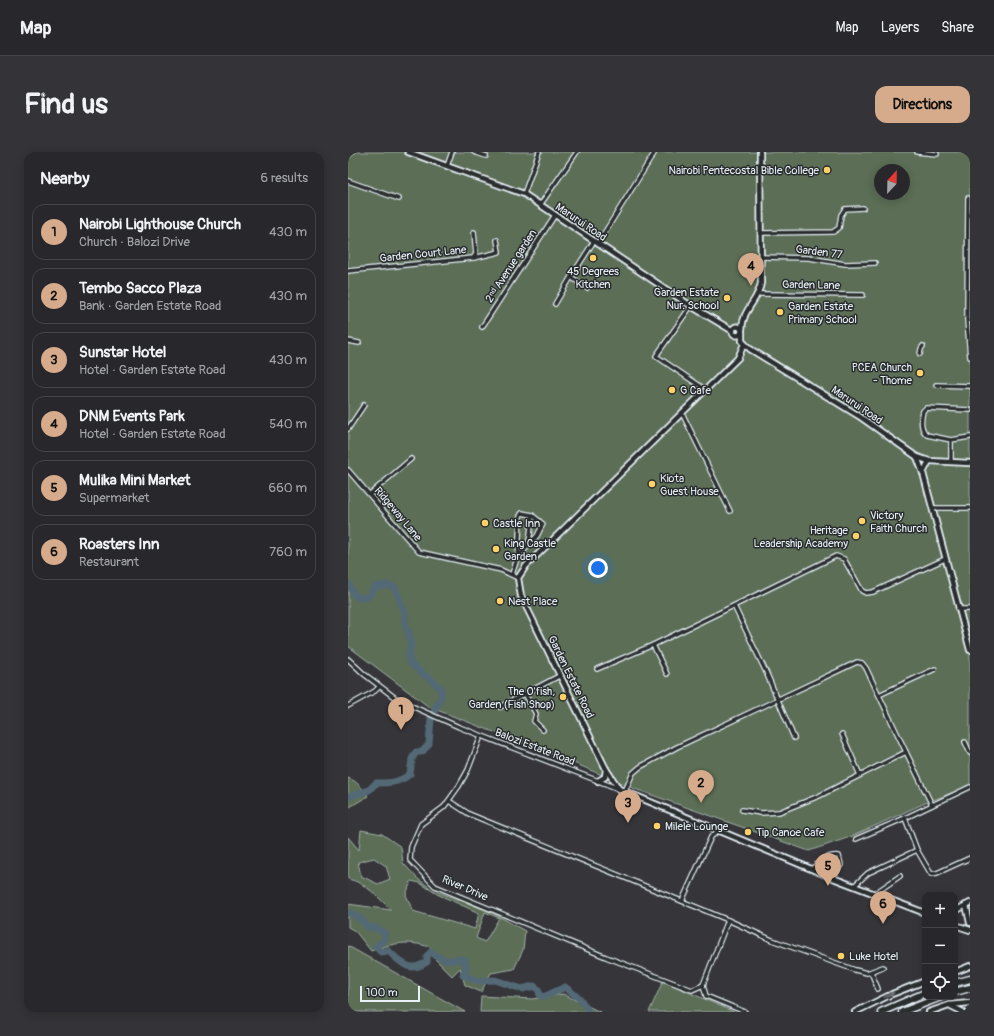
<!DOCTYPE html>
<meta charset="utf-8">
<style>
body{margin:0;font-family:Pangolin,sans-serif;background:#343438;color:#f1f3f6}
.controls{position:absolute;right:12px;bottom:12px;display:grid;overflow:hidden;border-radius:8px;box-shadow:0 2px 10px #0003}
.controls button{width:36px;height:36px;display:grid;place-items:center;padding:0;border:0;border-bottom:1px solid #444448;background:#28282c;color:#f1f3f6;font:20px sans-serif}
.compass{position:absolute;left:526px;top:12px;width:36px;height:36px;border-radius:50%;background:#28282c;box-shadow:0 2px 10px #0003;rotate:22deg}
.scale{position:absolute;left:12px;bottom:10px;width:60px;box-sizing:border-box;padding-left:4px;border:2px solid #e8f1f8;border-top:0;font-size:11px;line-height:14px;white-space:nowrap;color:#e8f1f8;-webkit-text-stroke:3px #2a2d2e;paint-order:stroke}
.you{position:absolute;left:250px;top:416px;width:14px;height:14px;margin:-10px;border:3px solid #fff;border-radius:50%;background:#1a73e8;box-shadow:0 0 0 6px #1a73e833}
.badge{display:grid;place-items:center;width:26px;height:26px;border-radius:50%;background:#d6ab8b;color:#111;font-size:13px;font-weight:700}
.pin{position:absolute;translate:-50% -33px;filter:drop-shadow(0 1px 2px #0008)}
.pin::after{content:'';position:absolute;top:21px;width:14px;height:12px;background:inherit;clip-path:polygon(0 0,100% 0,50% 100%)}
.list{margin:0;padding:0;list-style:none}
h2{display:flex;justify-content:space-between;align-items:center;height:52px;margin:0;padding:0 16px;font-size:17px}
h2 small{font-size:13px;font-weight:400;color:#a5a6a9}
.list li{display:grid;grid-template-columns:26px 1fr auto;gap:12px;align-items:center;box-sizing:border-box;height:56px;margin:0 8px 8px;padding:0 8px;border:1px solid #444448;border-radius:12px}
.list b{display:block;font-size:15px;white-space:nowrap}
.list p{margin:0;font-size:13px;white-space:nowrap;color:#a5a6a9}
.list em{font-size:13px;font-style:normal;color:#a5a6a9}
.icon{flex:none;width:22px;height:22px;fill:none;stroke:currentColor;stroke-width:2;stroke-linecap:round;stroke-linejoin:round}
.map{position:relative;flex:none;width:622px;height:860px;overflow:hidden;border-radius:12px}
header{display:flex;align-items:center;gap:24px;box-sizing:border-box;height:56px;padding:0 20px;background:#28282c;border-bottom:1px solid #444448}
header strong{font-size:19px}
nav{display:flex;gap:22px;margin-inline-start:auto;font-size:14px}
.intro{display:flex;align-items:center;justify-content:space-between;box-sizing:border-box;height:96px;padding:0 24px}
h1{margin:0;font-size:28px}
.button{padding:10px 18px;border-radius:12px;background:#d6ab8b;color:#111;font-size:14px;font-weight:700}
main{display:flex;gap:24px;padding:0 24px}
aside{flex:1;background:#28282c;border-radius:12px;box-shadow:0 2px 10px #0003}
.map>svg:first-child{display:block}
.green{fill:#5c6e57;stroke:#a2b0a8;fill-rule:evenodd}
.lines{fill:none;stroke-linecap:round;stroke-linejoin:round}
.river{stroke:#526976;stroke-width:7}
.street-casing{stroke:#e8f1f8;stroke-width:6}
.secondary-casing{stroke:#e8f1f8;stroke-width:8}
.highway-casing{stroke:#e8f1f8;stroke-width:9}
.street{stroke:#2a2d2e;stroke-width:3.5}
.secondary{stroke:#2a2d2e;stroke-width:4.5}
.highway{stroke:#2a2d2e;stroke-width:6}
.oneway{fill:#6c7275}
.poi-dot{fill:#ffd166;stroke:#2a2d2e;stroke-width:1.5}
.labels{text-anchor:middle;dominant-baseline:central;stroke-width:3;stroke-linejoin:round;paint-order:stroke}
.poi-label{font-size:11px;fill:#e8f1f8;stroke:#2a2d2e;text-anchor:start}
.street-label{font-size:11px;fill:#e8f1f8;stroke:#2a2d2e}
</style>
<header>
<strong>Map</strong>
<nav><a>Map</a><a>Layers</a><a>Share</a></nav>
</header>
<div class="intro"><h1>Find us</h1><a class="button">Directions</a></div>
<main>
<aside>
<h2>Nearby<small>6 results</small></h2>
<ul class="list">
<li><span class="badge">1</span><div><b>Nairobi Lighthouse Church</b><p>Church · Balozi Drive</p></div><em>430 m</em></li>
<li><span class="badge">2</span><div><b>Tembo Sacco Plaza</b><p>Bank · Garden Estate Road</p></div><em>430 m</em></li>
<li><span class="badge">3</span><div><b>Sunstar Hotel</b><p>Hotel · Garden Estate Road</p></div><em>430 m</em></li>
<li><span class="badge">4</span><div><b>DNM Events Park</b><p>Hotel · Garden Estate Road</p></div><em>540 m</em></li>
<li><span class="badge">5</span><div><b>Mulika Mini Market</b><p>Supermarket</p></div><em>660 m</em></li>
<li><span class="badge">6</span><div><b>Roasters Inn</b><p>Restaurant</p></div><em>760 m</em></li>
</ul>
</aside>
<div class="map">
<svg width="622" height="860" viewBox="0 0 622 860">
<rect width="100%" height="100%" fill="#36363a"/>
<filter id="ink" filterUnits="userSpaceOnUse"><feTurbulence type="fractalNoise" baseFrequency=".025" numOctaves="2"/><feDisplacementMap in="SourceGraphic" scale="8" xChannelSelector="R" yChannelSelector="G"/><feConvolveMatrix kernelMatrix="1 2 1 2 8 2 1 2 1" color-interpolation-filters="sRGB"/></filter>
<g filter="url(#ink)">
<g class="green">
<path d="M0,0H622V634L577,651L505,684L461,699L287,637L221,609L81,555L0,494ZM532,18H556V42H532Z"/>
<path d="M0,626C9,629 14,636 20,644L0,656Z"/>
<path d="M13,678L34,682L53,695L55,711L70,727L85,738L143,760L177,779L175,798L166,817L143,821L133,840L117,833L112,816L104,824L87,807L82,795C58,788 46,791 23,799L7,779L0,775V752L43,758C31,746 17,730 0,727V685L11,698ZM26,706L38,714L42,727L30,732L13,724L10,710ZM63,729L72,731L89,742L131,761L127,777L65,759L58,743ZM137,760L151,766L137,790L128,786Z"/>
<path d="M0,794L117,860H0Z"/>
<path d="M315,829L386,860H301Z"/>
<path d="M215,842L252,860H132L133,844L184,847Z"/>
</g>
<g class="lines">
<g class="river">
<path d="M0,431L6,442L11,446L20,445L27,435L40,433L47,436L57,461V471L63,489L61,506L63,512L93,536V545L86,560"/>
<path d="M0,645L21,638L28,631C42,631 51,631 62,622L64,607L68,600H74L81,592L83,567"/>
<path d="M0,760L13,767L19,775L28,776L37,781V787L28,795L33,800L40,799C54,810 60,822 79,810V804L83,800C89,804 96,810 104,808C109,808 111,806 117,808L118,816L115,823L130,829L147,828L174,837L186,834L190,837L192,843L196,845L217,835L232,847L241,860"/>
</g>
<g class="street-casing">
<g id="street">
<path d="M126,0L138,4"/>
<path d="M569,0L589,2"/>
<path d="M0,4L4,0"/>
<path d="M99,14L104,0"/>
<path d="M0,29L51,47"/>
<path d="M176,42L191,0"/>
<path d="M620,46L619,168L622,205"/>
<path d="M192,53L229,0"/>
<path d="M413,81L485,80L491,76L493,63L497,57L515,56"/>
<path d="M250,91L307,0"/>
<path d="M413,105L461,106L497,112L527,111"/>
<path d="M126,106L151,100L149,88"/>
<path d="M0,119L125,106L128,102L126,80"/>
<path d="M239,136L223,125L246,89"/>
<path d="M411,142L515,143"/>
<path d="M207,152L223,125"/>
<path d="M343,154L308,204L358,238"/>
<path d="M134,175L207,63"/>
<path d="M0,189L11,191"/>
<path d="M572,202L573,197L575,194"/>
<path d="M588,233L622,234"/>
<path d="M334,261L382,359"/>
<path d="M0,277L16,253"/>
<path d="M603,288L579,283C572,277 573,268 575,259L578,256L622,258"/>
<path d="M603,310V288L622,285"/>
<path d="M0,318L71,400L153,418L170,426"/>
<path d="M22,342L63,307"/>
<path d="M584,356H622"/>
<path d="M180,393L189,384L195,372L184,363"/>
<path d="M170,406L172,364L174,361L184,363C182,375 184,398 171,402"/>
<path d="M164,422L168,410"/>
<path d="M386,454L418,520L446,586"/>
<path d="M610,457H622"/>
<path d="M305,493L319,522"/>
<path d="M0,507L16,522L50,548L111,575L271,637"/>
<path d="M249,517L305,493L488,404L496,407L514,439L518,441L525,440L597,407"/>
<path d="M177,542L188,562L186,569L195,578"/>
<path d="M531,543L587,517"/>
<path d="M0,554L27,539L31,535"/>
<path d="M152,555L213,523"/>
<path d="M494,582L512,623"/>
<path d="M133,584L120,618L111,634L96,655L73,672L63,695L62,708L87,734L258,805L344,838L355,833"/>
<path d="M617,590L622,601"/>
<path d="M277,639L285,621L292,615L329,595L509,510L514,511L518,516L558,600"/>
<path d="M101,649L121,662L380,768L424,788L507,818L519,821L535,815"/>
<path d="M394,658L413,661L431,660L471,644L558,600L584,653"/>
<path d="M557,666L569,698L583,722L589,721L622,706"/>
<path d="M508,687L557,666L622,635"/>
<path d="M464,717C471,710 480,702 491,704L493,713L485,726"/>
<path d="M506,734L520,721L569,698"/>
<path d="M526,742L552,724"/>
<path d="M334,749L363,685L372,677"/>
<path d="M380,768L355,833L358,844L397,860"/>
<path d="M523,820L530,837"/>
</g>
</g>
<g class="secondary-casing">
<g id="secondary">
<path d="M60,0L176,42L343,154L385,179"/>
<circle cx="389" cy="179" r="4.5"/>
<path d="M394,178C394,157 410,150 413,131L412,0"/>
<path d="M394,180V189L402,197L511,264L569,305L581,309L622,311"/>
<path d="M396,192L390,206L178,414L170,426L173,444L258,617L271,637L485,726L577,761"/>
<path d="M569,305L575,321L622,498"/>
<path d="M575,321L581,309"/>
<path d="M250,629L257,625L258,617"/>
<path d="M618,753L622,771"/>
<path d="M607,759L622,751"/>
<path d="M607,773L622,778"/>
<path d="M607,820L622,814"/>
<path d="M603,854L615,860"/>
<path d="M507,860L544,842L577,829"/>
<path d="M581,860L601,853L622,851"/>
</g>
</g>
<g class="highway-casing">
<g id="highway">
<path d="M607,831L622,827"/>
<path d="M607,840L622,836"/>
<path d="M533,860L577,841"/>
<path d="M554,860L593,845"/>
</g>
</g>
<use href="#street" class="street"/>
<use href="#secondary" class="secondary"/>
<use href="#highway" class="highway"/>
</g>
<defs><path id="oneway-solid" d="M-6-.8H1V-3.2L6.5 0L1 3.2V.8H-6Z"/></defs>
<use class="oneway" href="#oneway-solid" transform="translate(541 843) rotate(-25)"/>
</g>
<g class="poi-dot">
<circle cx="479" cy="18" r="4"/>
<circle cx="245" cy="106" r="4"/>
<circle cx="379" cy="146" r="4"/>
<circle cx="432" cy="160" r="4"/>
<circle cx="572" cy="221" r="4"/>
<circle cx="324" cy="238" r="4"/>
<circle cx="304" cy="332" r="4"/>
<circle cx="514" cy="369" r="4"/>
<circle cx="137" cy="371" r="4"/>
<circle cx="508" cy="384" r="4"/>
<circle cx="148" cy="397" r="4"/>
<circle cx="152" cy="449" r="4"/>
<circle cx="215" cy="545" r="4"/>
<circle cx="309" cy="674" r="4"/>
<circle cx="400" cy="680" r="4"/>
<circle cx="493" cy="804" r="4"/>
</g>
<g class="labels">
<g class="poi-label">
<text x="471" y="18" text-anchor="end">Nairobi Pentecostal Bible College</text>
<text x="245" y="119" text-anchor="middle">45 Degrees<tspan x="245" dy="13">Kitchen</tspan></text>
<text x="371" y="140" text-anchor="end">Garden Estate<tspan x="371" dy="13">Nur. School</tspan></text>
<text x="440" y="154">Garden Estate<tspan x="440" dy="13">Primary School</tspan></text>
<text x="564" y="215" text-anchor="end">PCEA Church<tspan x="564" dy="13">- Thome</tspan></text>
<text x="332" y="238">G Cafe</text>
<text x="312" y="326">Kiota<tspan x="312" dy="13">Guest House</tspan></text>
<text x="522" y="363">Victory<tspan x="522" dy="13">Faith Church</tspan></text>
<text x="145" y="371">Castle Inn</text>
<text x="500" y="378" text-anchor="end">Heritage<tspan x="500" dy="13">Leadership Academy</tspan></text>
<text x="156" y="391">King Castle<tspan x="156" dy="13">Garden</tspan></text>
<text x="160" y="449">Nest Place</text>
<text x="207" y="539" text-anchor="end">The O'fish,<tspan x="207" dy="13">Garden (Fish Shop)</tspan></text>
<text x="317" y="674">Milele Lounge</text>
<text x="408" y="680">Tip Canoe Cafe</text>
<text x="501" y="804">Luke Hotel</text>
</g>
<g class="street-label">
<text transform="translate(233 70) rotate(34)">Marurui Road</text>
<text transform="translate(471 100) rotate(7)">Garden 77</text>
<text transform="translate(75 102) rotate(-6)">Garden Court Lane</text>
<text transform="translate(163 114) rotate(-57)">2ⁿᵈ Avenue garden</text>
<text transform="translate(463 133) rotate(1)">Garden Lane</text>
<text transform="translate(509 253) rotate(34)">Marurui Road</text>
<text transform="translate(50 362) rotate(50)">Ridgeway Lane</text>
<text transform="translate(223 525) rotate(64)">Garden Estate Road</text>
<text transform="translate(187 595) rotate(21)">Balozi Estate Road</text>
<text transform="translate(117 736) rotate(23)">River Drive</text>
</g>
</g>
</svg>
<div class="controls">
<button>+</button>
<button>−</button>
<button><svg class="icon" aria-label="locate" viewBox="0 0 24 24"><circle cx="12" cy="12" r="6"/><path d="M12 2v4M12 18v4M2 12h4M18 12h4"/></svg></button>
</div>
<svg class="compass" viewBox="-18 -18 36 36"><path d="M0-13l5 13h-10z" fill="#e53935"/><path d="M0 13l5-13h-10z" fill="#a5a6a9"/></svg>
<div class="scale">100 m</div>
<div class="you"></div>
<div class="pin badge" style="left:53px;top:578px">1</div>
<div class="pin badge" style="left:353px;top:651px">2</div>
<div class="pin badge" style="left:280px;top:671px">3</div>
<div class="pin badge" style="left:403px;top:134px">4</div>
<div class="pin badge" style="left:480px;top:734px">5</div>
<div class="pin badge" style="left:535px;top:772px">6</div>
</div>
</main>
